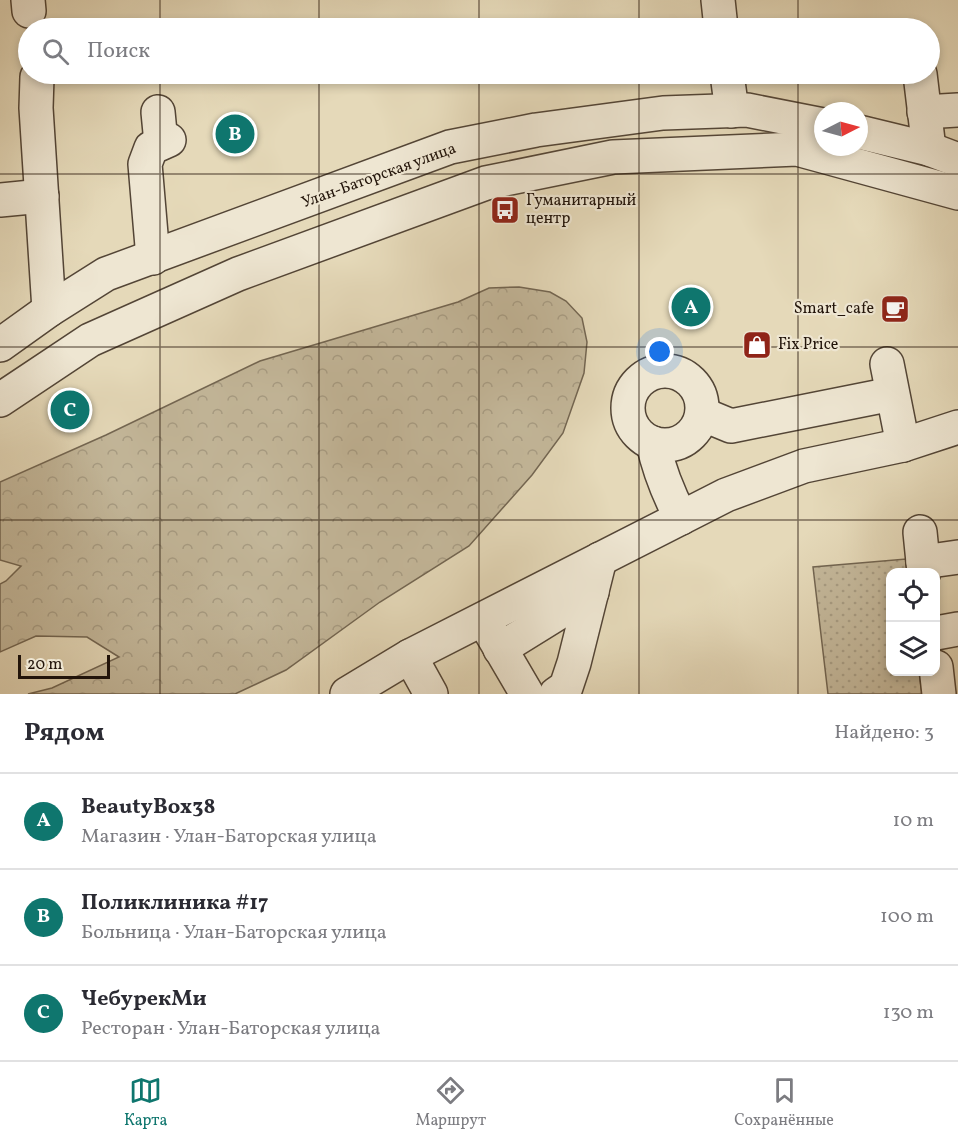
<!DOCTYPE html>
<html lang="ru">
<meta charset="utf-8">
<style>
body{margin:0;font-family:Vollkorn,serif;background:#f2f2f3;color:#2b2b33}
.controls{position:absolute;right:18px;bottom:18px;display:grid;overflow:hidden;border-radius:12px;box-shadow:0 3px 9px #0003}
.controls button{width:54px;height:54px;display:grid;place-items:center;padding:0;border:0;border-bottom:2px solid #e1e1e2;background:#fff;color:#2b2b33;font:30px sans-serif}
.compass{position:absolute;left:814px;top:102px;width:54px;height:54px;border-radius:50%;background:#fff;box-shadow:0 3px 9px #0003;rotate:84deg}
.scale{position:absolute;left:18px;bottom:15px;width:92px;box-sizing:border-box;padding-left:6px;border:3px solid #22140a;border-top:0;font-size:16px;line-height:21px;white-space:nowrap;color:#22140a;-webkit-text-stroke:4px #eee6d2;paint-order:stroke}
.you{position:absolute;left:660px;top:352px;width:21px;height:21px;margin:-15px;border:4px solid #fff;border-radius:50%;background:#1a73e8;box-shadow:0 0 0 9px #1a73e833}
.badge{display:grid;place-items:center;width:39px;height:39px;border-radius:50%;background:#0f766e;color:#fff;font-size:20px;font-weight:700}
.pin{position:absolute;translate:-50% -50%;border:3px solid #fff;box-shadow:0 2px 6px #0006}
.list{margin:0;padding:0;list-style:none}
h2{display:flex;justify-content:space-between;align-items:center;height:78px;margin:0;padding:0 24px;font-size:26px}
h2 small{font-size:20px;font-weight:400;color:#7c7c81}
.list li{display:grid;grid-template-columns:39px 1fr auto;gap:18px;align-items:center;box-sizing:border-box;height:96px;padding:0 24px;border-top:2px solid #e1e1e2}
.list b{display:block;font-size:22px;white-space:nowrap}
.list p{margin:0;font-size:20px;white-space:nowrap;color:#7c7c81}
.list em{font-size:20px;font-style:normal;color:#7c7c81}
.icon{flex:none;width:33px;height:33px;fill:none;stroke:currentColor;stroke-width:2;stroke-linecap:round;stroke-linejoin:round}
.map{position:relative;flex:none;width:958px;height:694px;overflow:hidden}
.search{position:absolute;background:#fff;box-shadow:0 3px 9px #0003;left:18px;right:18px;top:18px;height:66px;display:flex;align-items:center;gap:15px;box-sizing:border-box;padding:0 21px;border-radius:33px;color:#7c7c81;font-size:22px}
.sheet{height:366px;background:#fff}
nav{display:flex;justify-content:space-around;align-items:center;box-sizing:border-box;height:84px;border-top:2px solid #e1e1e2;background:#fff;font-size:16px;color:#7c7c81}
nav a{display:grid;justify-items:center;gap:3px}
nav .on{color:#0f766e}
.map>svg:first-child{display:block}
.forest{fill:url(#forest-crowns);stroke:#736652;stroke-width:1.5}
.park{fill:url(#park-dots);stroke:#736652;stroke-width:1.5}
.lines{fill:none;stroke-linecap:round;stroke-linejoin:round}
.minor-casing{stroke:#534536;stroke-width:36}
.minor{stroke:#eee6d2;stroke-width:33}
.grid{fill:none;stroke:#22140a;stroke-width:1.5;stroke-opacity:0.55}
.labels{text-anchor:middle;dominant-baseline:central;stroke-width:4.5;stroke-linejoin:round;paint-order:stroke}
.street-label{font-size:16px;fill:#22140a;stroke:#eee6d2}
.poi-label{font-size:16px;fill:#22140a;stroke:#eee6d2;text-anchor:start}
</style>
<div class="map">
<svg width="958" height="694" viewBox="0 0 958 694">
<defs>
<pattern id="forest-crowns" width="20" height="18" patternUnits="userSpaceOnUse" patternTransform="scale(1.5)"><rect width="20" height="18" fill="#c4b89b"/><path d="M2 6a3 3 0 1 1 6 0M12 15a3 3 0 1 1 6 0" fill="none" stroke="#a89d84"/></pattern>
<pattern id="park-dots" width="8" height="8" patternUnits="userSpaceOnUse" patternTransform="scale(1.5)"><rect width="8" height="8" fill="#c4b89b"/><path d="M2 2h.1M6 6h.1" fill="none" stroke="#a89d84" stroke-width="1.8" stroke-linecap="round"/></pattern>
</defs>
<rect width="100%" height="100%" fill="#e5d9b9"/>
<filter id="stains"><feTurbulence type="fractalNoise" baseFrequency=".00333" numOctaves="4"/><feColorMatrix values="0 0 0 0 .2 0 0 0 0 .09 0 0 0 0 .02 0 0 0 .5 -.17"/></filter>
<radialGradient id="worn" r=".72"><stop offset=".6" stop-color="#630" stop-opacity="0"/><stop offset="1" stop-color="#630" stop-opacity=".3"/></radialGradient>
<path class="forest" d="M519,287L550,292L566,301L582,318L587,342L584,373L563,433L532,475L469,546L380,602L286,670L235,694H28L52,688L119,657L87,637L36,636L0,652V584L6,581L21,566L0,560V482L106,435L260,361L458,302L489,288Z"/>
<path class="park" d="M906,559L907,572H890V672H919L922,694H828L813,567Z"/>
<g class="lines">
<g class="minor-casing">
<g id="minor">
<path d="M28,0L29,11"/>
<path d="M718,0L721,28"/>
<path d="M727,74L732,111"/>
<path d="M920,74L929,149"/>
<path d="M37,77L36,108L49,310"/>
<path d="M158,112L161,143"/>
<path d="M924,112L958,110"/>
<path d="M859,132L929,149L958,160"/>
<path d="M0,200L42,196"/>
<path d="M153,258L145,164L151,148L169,140"/>
<path d="M0,345L49,310L106,274L450,147L536,130L663,113L747,110L823,125"/>
<path d="M887,364L903,445"/>
<circle cx="665" cy="408" r="37"/>
<path d="M0,400L90,340L238,274L486,183L613,157L797,149L958,193"/>
<path d="M702,414L731,426L892,394"/>
<path d="M653,443C659,471 668,493 681,518"/>
<path d="M920,532L923,562"/>
<path d="M924,572L923,562L958,557"/>
<path d="M490,631L527,694"/>
<path d="M936,633L958,629"/>
<path d="M500,649L592,592"/>
<path d="M410,656L431,694"/>
<path d="M936,667L939,694"/>
<path d="M347,694L410,656L726,495L804,466L903,445L958,427"/>
<path d="M556,694L566,687L574,663L600,559"/>
</g>
</g>
<use href="#minor" class="minor"/>
</g>
<path class="grid" d="M160,0V28M319,0V28M479,0V28M639,0V28M798,0V28M160,74V694M319,74V694M479,74V694M639,74V694M798,74V694M0,174H958M0,347H958M0,520H958"/>
<defs>
<g id="bus-square" transform="scale(1.5)"><rect x="-9" y="-9" width="18" height="18" rx="4" fill="#8f2418" stroke="#eee6d2"/><path d="M-5-6H5V4H4V6H2V4H-2V6H-4V4H-5ZM-3.5-4V0h7V-4ZM-3.5 1.2v1.5H-2V1.2ZM2 1.2v1.5H3.5V1.2Z" fill="#fff"/></g>
<g id="cafe-square" transform="scale(1.5)"><rect x="-9" y="-9" width="18" height="18" rx="4" fill="#8f2418" stroke="#eee6d2"/><path d="M-5.5-4.5H6V0H3Q3 3.5 0 3.5H-2.5Q-5.5 3.5-5.5 0ZM3-3.2v2h1.7v-2ZM-6 4.5H4V6H-6Z" fill="#fff"/></g>
<g id="shop-square" transform="scale(1.5)"><rect x="-9" y="-9" width="18" height="18" rx="4" fill="#8f2418" stroke="#eee6d2"/><path d="M-5-2.5h2.3a2.7 3.5 0 0 1 5.4 0H5L5.5 6h-11ZM-1.5-2.5h3a1.5 2.3 0 0 0-3 0Z" fill="#fff"/></g>
</defs>
<g fill-rule="evenodd">
<use href="#bus-square" x="505" y="210"/>
<use href="#cafe-square" x="895" y="309"/>
<use href="#shop-square" x="757" y="345"/>
</g>
<g class="labels">
<g class="street-label">
<text transform="translate(379 176) rotate(-20)">Улан-Баторская улица</text>
</g>
<g class="poi-label">
<text x="526" y="201">Гуманитарный<tspan x="526" dy="18">центр</tspan></text>
<text x="874" y="309" text-anchor="end">Smart_cafe</text>
<text x="778" y="345">Fix Price</text>
</g>
</g>
<rect width="100%" height="100%" filter="url(#stains)"/>
<rect width="100%" height="100%" fill="url(#worn)"/>
</svg>
<div class="controls">
<button><svg class="icon" aria-label="locate" viewBox="0 0 24 24"><circle cx="12" cy="12" r="6"/><path d="M12 2v4M12 18v4M2 12h4M18 12h4"/></svg></button>
<button><svg class="icon" aria-label="layers" viewBox="0 0 24 24"><path d="M12 4l9 5-9 5-9-5zM3 14l9 5 9-5"/></svg></button>
</div>
<svg class="compass" viewBox="-18 -18 36 36"><path d="M0-13l5 13h-10z" fill="#e53935"/><path d="M0 13l5-13h-10z" fill="#7c7c81"/></svg>
<div class="scale">20 m</div>
<div class="you"></div>
<div class="pin badge" style="left:691px;top:307px">A</div>
<div class="pin badge" style="left:235px;top:134px">B</div>
<div class="pin badge" style="left:70px;top:410px">C</div>
<div class="search"><svg class="icon" aria-label="search" viewBox="0 0 24 24"><circle cx="10" cy="10" r="6"/><path d="M15 15l6 6"/></svg>Поиск</div>
</div>
<section class="sheet">
<h2>Рядом<small>Найдено: 3</small></h2>
<ul class="list">
<li><span class="badge">A</span><div><b>BeautyBox38</b><p>Магазин · Улан-Баторская улица</p></div><em>10 m</em></li>
<li><span class="badge">B</span><div><b>Поликлиника #17</b><p>Больница · Улан-Баторская улица</p></div><em>100 m</em></li>
<li><span class="badge">C</span><div><b>ЧебурекМи</b><p>Ресторан · Улан-Баторская улица</p></div><em>130 m</em></li>
</ul>
</section>
<nav>
<a class="on"><svg class="icon" aria-label="map" viewBox="0 0 24 24"><path d="M3 6l6-2 6 2 6-2v14l-6 2-6-2-6 2zM9 4v14M15 6v14"/></svg>Карта</a>
<a><svg class="icon" aria-label="directions" viewBox="0 0 24 24"><path d="M12 3l9 9-9 9-9-9zM9 14v-3h6M13 9l2 2-2 2"/></svg>Маршрут</a>
<a><svg class="icon" aria-label="saved" viewBox="0 0 24 24"><path d="M7 4h10v16l-5-4-5 4z"/></svg>Сохранённые</a>
</nav>
